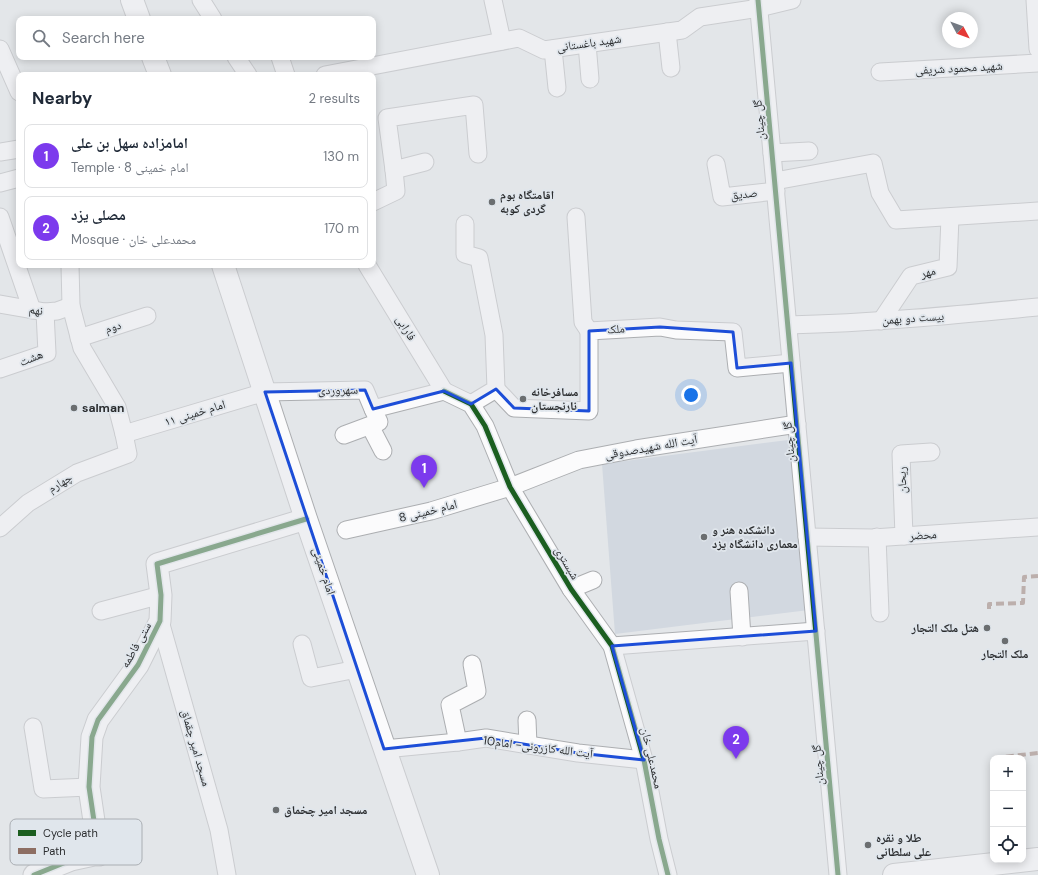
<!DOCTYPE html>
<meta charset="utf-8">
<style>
body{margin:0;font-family:"DM Sans","Noto Naskh Arabic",sans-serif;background:#f6f6f7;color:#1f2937}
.controls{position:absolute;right:12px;bottom:12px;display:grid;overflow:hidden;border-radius:8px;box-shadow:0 2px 10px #0003}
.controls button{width:36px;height:36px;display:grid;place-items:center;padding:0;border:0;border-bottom:1px solid #e0e1e3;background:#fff;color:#1f2937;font:20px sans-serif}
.compass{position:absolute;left:942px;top:12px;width:36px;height:36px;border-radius:50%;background:#fff;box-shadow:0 2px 10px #0003;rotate:131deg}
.you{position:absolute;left:691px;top:395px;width:14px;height:14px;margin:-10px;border:3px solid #fff;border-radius:50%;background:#1a73e8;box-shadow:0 0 0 6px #1a73e833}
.badge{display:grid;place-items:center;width:26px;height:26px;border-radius:50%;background:#7c3aed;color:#fff;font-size:13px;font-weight:700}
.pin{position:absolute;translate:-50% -33px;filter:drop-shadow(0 1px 2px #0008)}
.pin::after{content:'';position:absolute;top:21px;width:14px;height:12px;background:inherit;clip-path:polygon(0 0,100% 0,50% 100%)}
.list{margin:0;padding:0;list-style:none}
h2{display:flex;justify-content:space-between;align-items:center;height:52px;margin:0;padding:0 16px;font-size:17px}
h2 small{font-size:13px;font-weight:400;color:#747a83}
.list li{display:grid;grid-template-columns:26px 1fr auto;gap:12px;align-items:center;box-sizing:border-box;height:64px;margin:0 8px 8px;padding:0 8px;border:1px solid #e0e1e3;border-radius:8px}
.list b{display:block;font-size:15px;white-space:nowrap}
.list p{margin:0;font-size:13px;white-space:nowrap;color:#747a83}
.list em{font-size:13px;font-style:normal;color:#747a83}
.icon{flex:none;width:22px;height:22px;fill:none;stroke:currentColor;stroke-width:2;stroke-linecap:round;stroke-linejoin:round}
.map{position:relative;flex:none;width:1038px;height:875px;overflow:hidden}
.search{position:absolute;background:#fff;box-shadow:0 2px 10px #0003;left:16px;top:16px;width:360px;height:44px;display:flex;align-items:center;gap:10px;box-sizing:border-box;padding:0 14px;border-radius:8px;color:#747a83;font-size:15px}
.panel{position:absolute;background:#fff;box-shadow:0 2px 10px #0003;left:16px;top:72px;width:360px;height:196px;border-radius:8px}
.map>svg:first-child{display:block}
.built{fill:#d2d8e0}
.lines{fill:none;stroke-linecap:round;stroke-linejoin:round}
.minor-casing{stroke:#acaeb1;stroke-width:19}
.tertiary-casing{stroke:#acaeb1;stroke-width:23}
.secondary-casing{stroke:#acaeb1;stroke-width:24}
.minor{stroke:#fbfbfc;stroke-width:17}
.tertiary{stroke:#fbfbfc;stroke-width:21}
.secondary{stroke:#fbfbfc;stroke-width:22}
.quiet{stroke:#8d6e63;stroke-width:4;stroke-dasharray:8 4;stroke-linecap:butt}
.cycleway-casing{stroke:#e0e6ec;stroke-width:8}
.cycleway{stroke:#1b5e20;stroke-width:5}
.marked{fill:none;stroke:#1d4ed8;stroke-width:3;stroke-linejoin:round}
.poi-dot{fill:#6b6e70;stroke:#e0e6ec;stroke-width:1.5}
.labels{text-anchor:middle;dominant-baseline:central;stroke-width:3.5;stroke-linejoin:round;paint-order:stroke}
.street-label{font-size:12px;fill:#2b2d2f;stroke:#e0e6ec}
.poi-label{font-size:12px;font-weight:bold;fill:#2b2d2f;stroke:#e0e6ec;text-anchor:start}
.key{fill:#e0e6ec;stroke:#aaaeb3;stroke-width:1}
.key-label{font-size:11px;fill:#2b2d2f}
</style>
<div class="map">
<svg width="1038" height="875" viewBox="0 0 1038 875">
<rect width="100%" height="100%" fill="#e3e6e9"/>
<path class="built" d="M788,440L809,610L615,634L602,464Z"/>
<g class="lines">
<g class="minor-casing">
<g id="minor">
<path d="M201,0L213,19"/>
<path d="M493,0L502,41"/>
<path d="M758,0L838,875"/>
<path d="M1035,0L1038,49"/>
<path d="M667,32L671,68"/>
<path d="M587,44L590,79"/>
<path d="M0,49L19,92"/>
<path d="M553,49L557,88"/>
<path d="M236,57L248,75"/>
<path d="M280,57L286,75"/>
<path d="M880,72L1038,63"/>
<path d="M325,75L519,38L544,50L682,30L700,17L759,8L792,0"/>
<path d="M0,152L19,149"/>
<path d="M772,153L809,151"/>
<path d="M716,164L722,197L776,191"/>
<path d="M394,170L387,118L474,105L478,154"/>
<path d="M775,181L873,163L880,193L896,220L1038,211"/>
<path d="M0,183L19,178"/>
<path d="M373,202L396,191L394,170L425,162"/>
<path d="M0,217L32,310"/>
<path d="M576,217L583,322L589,331"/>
<path d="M465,224V254L479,258L494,335L496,389L471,404"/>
<path d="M367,265L444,391"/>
<path d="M0,304L45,312L57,311L71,306"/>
<path d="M881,321L911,276L948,267L950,217"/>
<path d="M788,325C872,323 955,315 1038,307"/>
<path d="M79,338L147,316"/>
<path d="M0,369L47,353L45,312"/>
<path d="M496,389L514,408L589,411V331L660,327L676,330L733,332L737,368L791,363"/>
<path d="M444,391L471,404L485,426L510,487L571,589L612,646L644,760L659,839L668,875"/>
<path d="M370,426L383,451"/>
<path d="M124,434L265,392L365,390L373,409L444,391"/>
<path d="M344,435L379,422L373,409"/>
<path d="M0,528L28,503L77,473L128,454L124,434L117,407L82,348L71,306L70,265"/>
<path d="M346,530L431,511L510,487L579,460L636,449L797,424"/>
<path d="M904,536L901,454L931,452"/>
<path d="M807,537L873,538L1038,527"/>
<path d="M877,537L880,613"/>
<path d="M571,589L593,580"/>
<path d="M739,591L742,637"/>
<path d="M101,611L161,595"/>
<path d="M160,621L219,830L227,875"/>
<path d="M302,644L311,678L357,669"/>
<path d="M612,646L816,631"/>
<path d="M527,720L528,745"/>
<path d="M33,727L43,789L89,787"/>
<path d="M458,742L450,705L477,691L472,664"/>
<path d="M384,749L458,742L486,738L578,753L644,760"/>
</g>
</g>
<g class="tertiary-casing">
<path id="tertiary" d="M34,875L71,860L94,855H99L89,787L92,737L98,720L138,665L160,621L161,595L157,564L306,519"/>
</g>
<g class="secondary-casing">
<g id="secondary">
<path d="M132,0L139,19"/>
<path d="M153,57L160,75"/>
<path d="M223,265L306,519L428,875"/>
<path d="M894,875L1038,859"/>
</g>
</g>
<use href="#minor" class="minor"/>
<use href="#tertiary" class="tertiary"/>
<use href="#secondary" class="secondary"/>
<g class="quiet">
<path d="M989,609V604L1023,603L1024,577L1038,576"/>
<path d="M994,758L1038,753"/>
</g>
<g class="cycleway-casing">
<g id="cycleway">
<path d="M758,0L838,875"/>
<path d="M444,391L471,404L485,426L510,487L571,589L612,646L644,760L659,839L668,875"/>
<path d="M34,875L71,860L94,855H99L89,787L92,737L98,720L138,665L160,621L161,595L157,564L306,519"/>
</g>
</g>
<use href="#cycleway" class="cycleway"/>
</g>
<path d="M0 0H1038V875H0ZM660,327L733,332L737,368L791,363L816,631L612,646L644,760L578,753L486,738L384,749L265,392L365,390L373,409L444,391L471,404L496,389L514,408L589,411V331Z" fill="#e3e6e9" fill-opacity=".55" fill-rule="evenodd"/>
<path class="marked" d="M660,327L733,332L737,368L791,363L816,631L612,646L644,760L578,753L486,738L384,749L265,392L365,390L373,409L444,391L471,404L496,389L514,408L589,411V331Z"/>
<g class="poi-dot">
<circle cx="492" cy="202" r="4"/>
<circle cx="523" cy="399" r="4"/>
<circle cx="74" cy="408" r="4"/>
<circle cx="704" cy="537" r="4"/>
<circle cx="987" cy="628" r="4"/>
<circle cx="1005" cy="641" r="4"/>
<circle cx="276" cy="810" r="4"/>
<circle cx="868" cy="845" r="4"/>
</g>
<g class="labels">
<g class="street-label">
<text transform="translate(589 43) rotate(-8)">شهید باغستانی</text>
<text transform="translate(959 68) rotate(-3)">شهید محمود شریفی</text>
<text transform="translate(759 120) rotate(-95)">گل چینان</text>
<text transform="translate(744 194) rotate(-6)">صدیق</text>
<text transform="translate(928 272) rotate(-14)">مهر</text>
<text transform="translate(36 310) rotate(7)">نهم</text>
<text transform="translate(913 318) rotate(-4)">بیست دو بهمن</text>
<text transform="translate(113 327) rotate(-18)">دوم</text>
<text transform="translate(406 328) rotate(58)">فارابی</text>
<text transform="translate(616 329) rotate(-3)">ملک</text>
<text transform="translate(31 358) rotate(-22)">هشت</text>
<text transform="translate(338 390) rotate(-1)">سهروردی</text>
<text transform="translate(195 413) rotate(-17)">امام خمینی ۱۱</text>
<text transform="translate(789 442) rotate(-95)">گل چینان</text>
<text transform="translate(651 447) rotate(-10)">آیت الله شهیدصدوقی</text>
<text transform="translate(902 480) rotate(-92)">ریحان</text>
<text transform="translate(60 483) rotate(-31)">چهارم</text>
<text transform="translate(428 511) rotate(-14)">امام خمینی 8</text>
<text transform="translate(923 535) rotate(-4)">محضر</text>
<text transform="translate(567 563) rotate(59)">شبستری</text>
<text transform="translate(324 571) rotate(72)">امام خمینی</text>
<text transform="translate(136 645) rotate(-61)">ستی فاطمه</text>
<text transform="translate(538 747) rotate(7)">آیت الله کازرونی- امام10</text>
<text transform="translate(196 748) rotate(74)">مسجد امیر چقماق</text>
<text transform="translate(652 758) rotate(77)">محمدعلی خان</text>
<text transform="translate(818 765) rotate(-95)">گل چینان</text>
</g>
<g class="poi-label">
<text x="500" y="195">اقامتگاه بوم<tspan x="500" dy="14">گردی کوبه</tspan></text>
<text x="531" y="392">مسافرخانه<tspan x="531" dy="14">نارنجستان</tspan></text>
<text x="82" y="408">salman</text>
<text x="712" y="530">دانشکده هنر و<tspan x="712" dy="14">معماری دانشگاه یزد</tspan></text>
<text x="979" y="628" text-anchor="end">هتل ملک التجار</text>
<text x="1005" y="654" text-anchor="middle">ملک التجار</text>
<text x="284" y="810">مسجد امیر چخماق</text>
<text x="876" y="838">طلا و نقره<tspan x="876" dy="14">علی سلطانی</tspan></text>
</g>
</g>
<rect x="10" y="819" width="132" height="46" rx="6" class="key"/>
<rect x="18" y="830" width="18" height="6" fill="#1b5e20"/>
<rect x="18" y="848" width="18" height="6" fill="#8d6e63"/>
<g class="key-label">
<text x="43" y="837">Cycle path</text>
<text x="43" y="855">Path</text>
</g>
</svg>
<div class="controls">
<button>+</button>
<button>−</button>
<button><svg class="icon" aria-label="locate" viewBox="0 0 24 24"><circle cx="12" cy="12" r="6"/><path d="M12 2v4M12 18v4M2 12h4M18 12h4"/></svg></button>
</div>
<svg class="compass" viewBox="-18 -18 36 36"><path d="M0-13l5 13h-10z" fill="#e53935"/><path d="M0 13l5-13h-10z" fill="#747a83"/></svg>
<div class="you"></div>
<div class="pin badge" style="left:424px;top:488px">1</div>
<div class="pin badge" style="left:736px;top:759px">2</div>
<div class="search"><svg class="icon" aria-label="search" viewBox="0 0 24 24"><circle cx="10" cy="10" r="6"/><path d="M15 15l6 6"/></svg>Search here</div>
<section class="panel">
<h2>Nearby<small>2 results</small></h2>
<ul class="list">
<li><span class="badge">1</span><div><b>امامزاده سهل بن علی</b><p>Temple · امام خمینی 8</p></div><em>130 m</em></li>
<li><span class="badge">2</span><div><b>مصلی یزد</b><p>Mosque · محمدعلی خان</p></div><em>170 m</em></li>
</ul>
</section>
</div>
